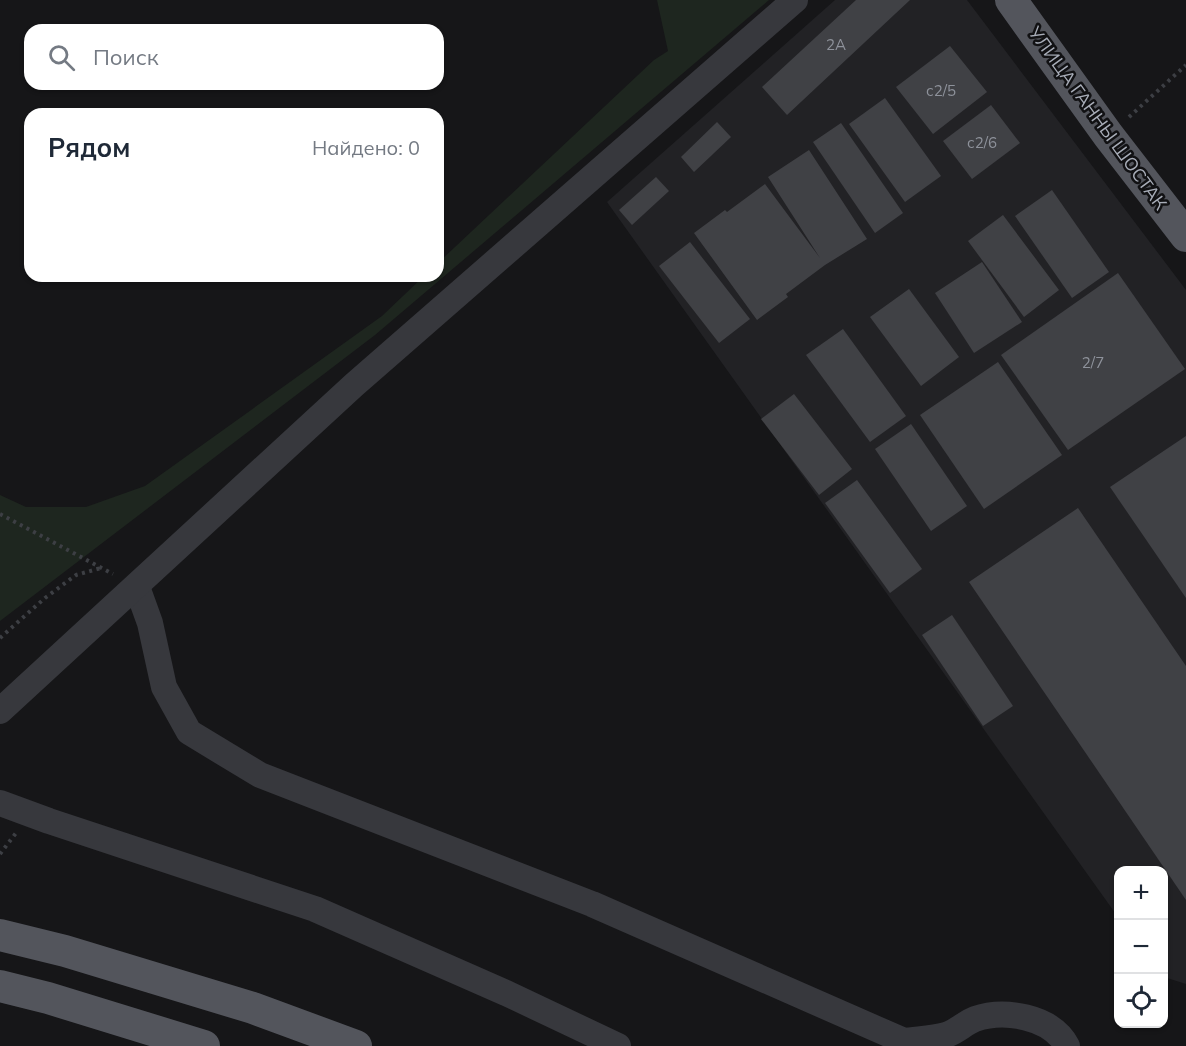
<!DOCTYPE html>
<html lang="ru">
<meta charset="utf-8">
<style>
body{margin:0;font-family:Mulish,sans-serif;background:#f6f6f7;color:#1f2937}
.controls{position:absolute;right:18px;bottom:18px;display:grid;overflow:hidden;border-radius:12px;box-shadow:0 2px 4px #0004}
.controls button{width:54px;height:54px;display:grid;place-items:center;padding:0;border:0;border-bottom:2px solid #e0e1e3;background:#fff;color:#1f2937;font:30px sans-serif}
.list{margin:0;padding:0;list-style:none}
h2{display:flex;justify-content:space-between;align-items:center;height:78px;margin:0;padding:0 24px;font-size:26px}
h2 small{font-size:20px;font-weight:400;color:#747a83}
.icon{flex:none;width:33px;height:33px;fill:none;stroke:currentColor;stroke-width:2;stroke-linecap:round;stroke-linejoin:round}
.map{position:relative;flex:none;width:1186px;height:1046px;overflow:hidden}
.search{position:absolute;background:#fff;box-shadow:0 2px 4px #0004;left:24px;top:24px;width:420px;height:66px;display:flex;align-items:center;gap:15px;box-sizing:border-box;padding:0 21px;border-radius:18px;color:#747a83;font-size:22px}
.panel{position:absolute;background:#fff;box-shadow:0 2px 4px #0004;left:24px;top:108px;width:420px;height:174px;border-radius:18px}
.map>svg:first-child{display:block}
.built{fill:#222225}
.green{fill:#1e261f}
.building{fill:#404145}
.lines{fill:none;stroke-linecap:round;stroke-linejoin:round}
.path{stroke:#3d3f44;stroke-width:4;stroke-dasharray:3 4.5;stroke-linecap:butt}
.minor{stroke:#37383d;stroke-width:26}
.major{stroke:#53555c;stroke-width:32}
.labels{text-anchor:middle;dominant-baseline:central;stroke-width:5;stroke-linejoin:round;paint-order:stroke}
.number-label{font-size:15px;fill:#8e929b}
.street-label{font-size:18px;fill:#a8adb8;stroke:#111113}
</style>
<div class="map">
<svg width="1186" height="1046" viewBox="0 0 1186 1046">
<rect width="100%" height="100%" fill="#161618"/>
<path class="built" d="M835,0H967L1186,290V984L1164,977V870H1118V917L607,202Z"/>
<path class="green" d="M657,0H769L375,335L0,621V495L26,507H86L145,486L382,316L424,276H438V263L654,60L668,51Z"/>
<g class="building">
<path d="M856,0H910L787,115L762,87Z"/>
<path d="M950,46L987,92L933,134L896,87Z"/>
<path d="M885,98L941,176L905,202L849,124Z"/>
<path d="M991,105L1020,143L972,179L943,141Z"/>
<path d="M717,122L731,137L694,172L681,157Z"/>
<path d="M841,123L903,213L875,233L813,142Z"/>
<path d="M809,150L867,239L825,265L786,294L788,297L757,320L694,233L725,210L727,212L765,184L820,258L768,177Z"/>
<path d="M656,177L669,191L632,225L619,210Z"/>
<path d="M1052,190L1109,272L1072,298L1015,216Z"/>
<path d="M1003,215L1059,290L1024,317L968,241Z"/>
<path d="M690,242L750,319L719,343L659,266Z"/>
<path d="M982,262L1022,322L974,353L935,293Z"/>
<path d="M1118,273L1185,369L1068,450L1001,355Z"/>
<path d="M909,289L959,357L921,386L870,317Z"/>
<path d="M843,329L906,416L870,442L806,355Z"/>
<path d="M998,362L1062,455L984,509L920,415Z"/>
<path d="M794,394L852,469L819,495L761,419Z"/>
<path d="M911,424L967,506L931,531L875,449Z"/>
<path d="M1186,436V598L1110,487Z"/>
<path d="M857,480L922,569L890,593L825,503Z"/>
<path d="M1078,508L1186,666V900L969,582Z"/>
<path d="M952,615L1013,706L983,726L922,635Z"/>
</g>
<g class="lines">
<g class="path">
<path d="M1129,117L1186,65"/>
<path d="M0,514L113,574"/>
<path d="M0,638L45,598L76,575L101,568"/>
<path d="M0,854L16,833"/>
</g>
<g class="minor">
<path d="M137,587L150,623L164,687L189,732L260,775L592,904L904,1041C917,1039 933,1039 946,1035C956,1032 965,1023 975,1019C1004,1009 1051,1016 1067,1046"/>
<path d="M0,711L354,385L795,0"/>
<path d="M0,803L49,821L315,909L506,993L618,1046"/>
</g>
<g class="major">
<path d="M1011,0L1108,135L1186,236"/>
<path d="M0,935L65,951L253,1008L356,1046"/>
<path d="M0,986L48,998L204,1046"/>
</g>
</g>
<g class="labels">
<g class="number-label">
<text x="836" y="44">2А</text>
<text x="941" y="90">с2/5</text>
<text x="982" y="142">с2/6</text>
<text x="1093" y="362">2/7</text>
</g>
<g class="street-label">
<text transform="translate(1098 118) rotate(54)">УЛИЦА ГАННЫ ШОСТАК</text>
</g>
</g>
</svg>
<div class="controls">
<button>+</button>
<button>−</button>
<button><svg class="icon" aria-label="locate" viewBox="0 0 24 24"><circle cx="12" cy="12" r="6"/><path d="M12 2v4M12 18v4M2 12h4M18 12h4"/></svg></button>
</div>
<div class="search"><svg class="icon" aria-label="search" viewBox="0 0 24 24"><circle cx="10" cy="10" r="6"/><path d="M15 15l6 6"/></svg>Поиск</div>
<section class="panel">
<h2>Рядом<small>Найдено: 0</small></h2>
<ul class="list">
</ul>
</section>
</div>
